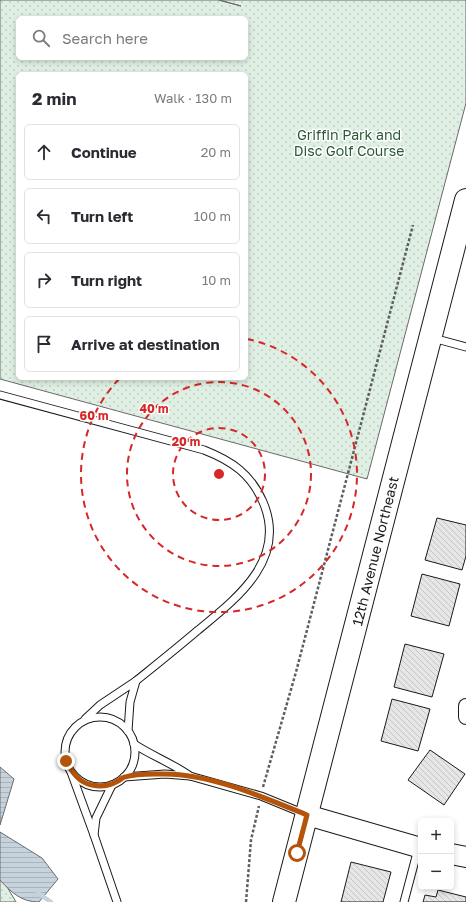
<!DOCTYPE html>
<meta charset="utf-8">
<style>
body{margin:0;font-family:"Golos Text",sans-serif;background:#f7f7f7;color:#2b2b33}
.controls{position:absolute;right:12px;bottom:12px;display:grid;overflow:hidden;border-radius:6px;box-shadow:0 2px 6px #0003}
.controls button{width:36px;height:36px;display:grid;place-items:center;padding:0;border:0;border-bottom:1px solid #e1e1e2;background:#fff;color:#2b2b33;font:20px sans-serif}
.stop{position:absolute;width:12px;height:12px;margin:-9px;border:3px solid #b45309;border-radius:50%;background:#fff}
.stop.end{background:#b45309;border-color:#fff;box-shadow:0 1px 4px #0008}
.list{margin:0;padding:0;list-style:none}
h2{display:flex;justify-content:space-between;align-items:center;height:52px;margin:0;padding:0 16px;font-size:17px}
h2 small{font-size:13px;font-weight:400;color:#7c7c81}
.list li{display:grid;grid-template-columns:26px 1fr auto;gap:12px;align-items:center;box-sizing:border-box;height:56px;margin:0 8px 8px;padding:0 8px;border:1px solid #e1e1e2;border-radius:6px}
.list b{display:block;font-size:15px;white-space:nowrap}
.list em{font-size:13px;font-style:normal;color:#7c7c81}
.icon{flex:none;width:22px;height:22px;fill:none;stroke:currentColor;stroke-width:2;stroke-linecap:round;stroke-linejoin:round}
.map{position:relative;flex:none;width:466px;height:902px;overflow:hidden}
.search{position:absolute;background:#fff;box-shadow:0 2px 6px #0003;left:16px;top:16px;width:232px;height:44px;display:flex;align-items:center;gap:10px;box-sizing:border-box;padding:0 14px;border-radius:6px;color:#7c7c81;font-size:15px}
.panel{position:absolute;background:#fff;box-shadow:0 2px 6px #0003;left:16px;top:72px;width:232px;height:308px;border-radius:6px}
.map>svg:first-child{display:block}
.grass{fill:url(#grass-dots);stroke:#6a6a6a;fill-rule:evenodd}
.water{fill:url(#water-rules);stroke:#6a6a6a}
.lines{fill:none;stroke-linecap:round;stroke-linejoin:round}
.stream{stroke:#c6d2dc;stroke-width:4.5}
.building{fill:url(#building-back-hatch);stroke:#1a1a1a}
.lane-casing{stroke:#1a1a1a;stroke-width:9}
.street-casing{stroke:#1a1a1a;stroke-width:16}
.secondary-casing{stroke:#1a1a1a;stroke-width:22}
.primary-casing{stroke:#1a1a1a;stroke-width:24}
.path{stroke:#5f5f5f;stroke-width:2.5;stroke-dasharray:3 2;stroke-linecap:butt}
.lane{stroke:#fff;stroke-width:7}
.street{stroke:#fff;stroke-width:14}
.secondary{stroke:#fff;stroke-width:20}
.primary{stroke:#fff;stroke-width:22}
.route{stroke:#b45309;stroke-width:5}
.ring{fill:none;stroke:#d62828;stroke-width:2;stroke-dasharray:7 5}
.labels{text-anchor:middle;dominant-baseline:central;stroke-width:3;stroke-linejoin:round;paint-order:stroke}
.park-label{font-size:14px;fill:#2b5a34;stroke:#fff}
.street-label{font-size:14px;fill:#1a1a1a;stroke:#fff}
.centre{fill:#d62828;stroke:#fff;stroke-width:2}
.ring-label{font-size:12px;text-anchor:middle;font-weight:bold;fill:#d62828;stroke:#fff;stroke-width:3;stroke-linejoin:round;paint-order:stroke}
</style>
<div class="map">
<svg width="466" height="902" viewBox="0 0 466 902">
<defs>
<pattern id="grass-dots" width="8" height="8" patternUnits="userSpaceOnUse"><rect width="8" height="8" fill="#e0efe3"/><path d="M2 2h.1M6 6h.1" fill="none" stroke="#c0ccc2" stroke-width="1.8" stroke-linecap="round"/></pattern>
<pattern id="water-rules" width="6" height="5" patternUnits="userSpaceOnUse"><rect width="6" height="5" fill="#c6d2dc"/><path d="M0 2.5h6" fill="none" stroke="#aab4bc"/></pattern>
<pattern id="building-back-hatch" width="6" height="6" patternUnits="userSpaceOnUse"><rect width="6" height="6" fill="#e6e6e6"/><path d="M-1 5l2 2M0 0l6 6M5-1l2 2" fill="none" stroke="#c5c5c5"/></pattern>
</defs>
<rect width="100%" height="100%" fill="#fff"/>
<g class="grass">
<path d="M0,0H218L241,6L220,0H466V103L367,479L0,379ZM18,18H246V58H18ZM18,74H246V378H18Z"/>
<path d="M0,875L16,902H0Z"/>
</g>
<g class="water">
<path d="M0,767L14,779L0,825Z"/>
<path d="M0,832L42,858L58,879L39,902C21,902 11,892 0,880Z"/>
</g>
<g class="lines">
<path class="stream" d="M38,893L51,902"/>
</g>
<g class="building">
<path d="M437,518L466,525V556L462,570L425,560Z"/>
<path d="M422,574L460,584L449,626L411,616Z"/>
<path d="M405,644L444,654L432,697L394,687Z"/>
<path d="M392,699L430,709L418,751L381,741Z"/>
<path d="M430,750L465,774L444,805L408,780Z"/>
<path d="M351,862L391,872L383,902H341Z"/>
<path d="M438,890L466,897V902H423L425,895L436,897Z"/>
</g>
<g class="lines">
<g class="lane-casing">
<g id="lane">
<path d="M433,338L466,347"/>
<path d="M0,395L204,450C232,461 251,474 263,502C288,560 236,599 197,631C177,648 157,664 136,681"/>
<circle cx="100" cy="752" r="35"/>
<path d="M85,719L100,705L136,681L130,702L128,731"/>
<path d="M71,772L94,835L96,818L112,785"/>
<path d="M190,776L261,796L305,814"/>
<path d="M124,777L165,774L190,776C172,763 152,756 134,744"/>
<path d="M94,835L117,902"/>
<path d="M404,902L418,849"/>
</g>
</g>
<g class="street-casing">
<path id="street" d="M466,706V717"/>
</g>
<g class="secondary-casing">
<g id="secondary">
<path d="M307,815L421,848"/>
<path d="M451,854L466,857"/>
</g>
</g>
<g class="primary-casing">
<path id="primary" d="M284,902L466,200"/>
</g>
<g class="path">
<path d="M263,787L296,672L413,225"/>
<path d="M246,902L251,840L259,806"/>
</g>
<use href="#lane" class="lane"/>
<use href="#street" class="street"/>
<use href="#secondary" class="secondary"/>
<use href="#primary" class="primary"/>
</g>
<g class="lines">
<path class="route" d="M66,761C72,772 79,783 92,785C101,787 109,786 118,781C120,780 123,777 125,777C137,773 153,774 165,774C211,774 265,798 307,815L297,853"/>
</g>
<g class="ring">
<circle cx="219" cy="474" r="46"/>
<circle cx="219" cy="474" r="92"/>
<path d="M247 339A138 138 0 1 1 120 378"/>
</g>
<g class="labels">
<g class="park-label">
<text x="349" y="134">Griffin Park and<tspan x="349" dy="16">Disc Golf Course</tspan></text>
</g>
<g class="street-label">
<text transform="translate(375 551) rotate(-76)">12th Avenue Northeast</text>
</g>
</g>
<circle cx="219" cy="474" r="6" class="centre"/>
<g class="ring-label">
<text x="154" y="413">40 m</text>
<text x="94" y="420">60 m</text>
<text x="186" y="446">20 m</text>
</g>
</svg>
<div class="controls">
<button>+</button>
<button>−</button>
</div>
<div class="stop" style="left:297px;top:853px"></div>
<div class="stop end" style="left:66px;top:761px"></div>
<div class="search"><svg class="icon" aria-label="search" viewBox="0 0 24 24"><circle cx="10" cy="10" r="6"/><path d="M15 15l6 6"/></svg>Search here</div>
<section class="panel">
<h2>2 min<small>Walk · 130 m</small></h2>
<ul class="list">
<li><svg class="icon" aria-label="ahead" viewBox="0 0 24 24"><path d="M12 20V5M6 11l6-6 6 6"/></svg><div><b>Continue</b></div><em>20 m</em></li>
<li><svg class="icon" aria-label="left" viewBox="0 0 24 24"><path d="M17 20v-9H6M10 6l-5 5 5 5"/></svg><div><b>Turn left</b></div><em>100 m</em></li>
<li><svg class="icon" aria-label="right" viewBox="0 0 24 24"><path d="M7 20v-9h11M14 6l5 5-5 5"/></svg><div><b>Turn right</b></div><em>10 m</em></li>
<li><svg class="icon" aria-label="arrive" viewBox="0 0 24 24"><path d="M6 21V4h12l-3 4 3 4H6"/></svg><div><b>Arrive at destination</b></div></li>
</ul>
</section>
</div>
